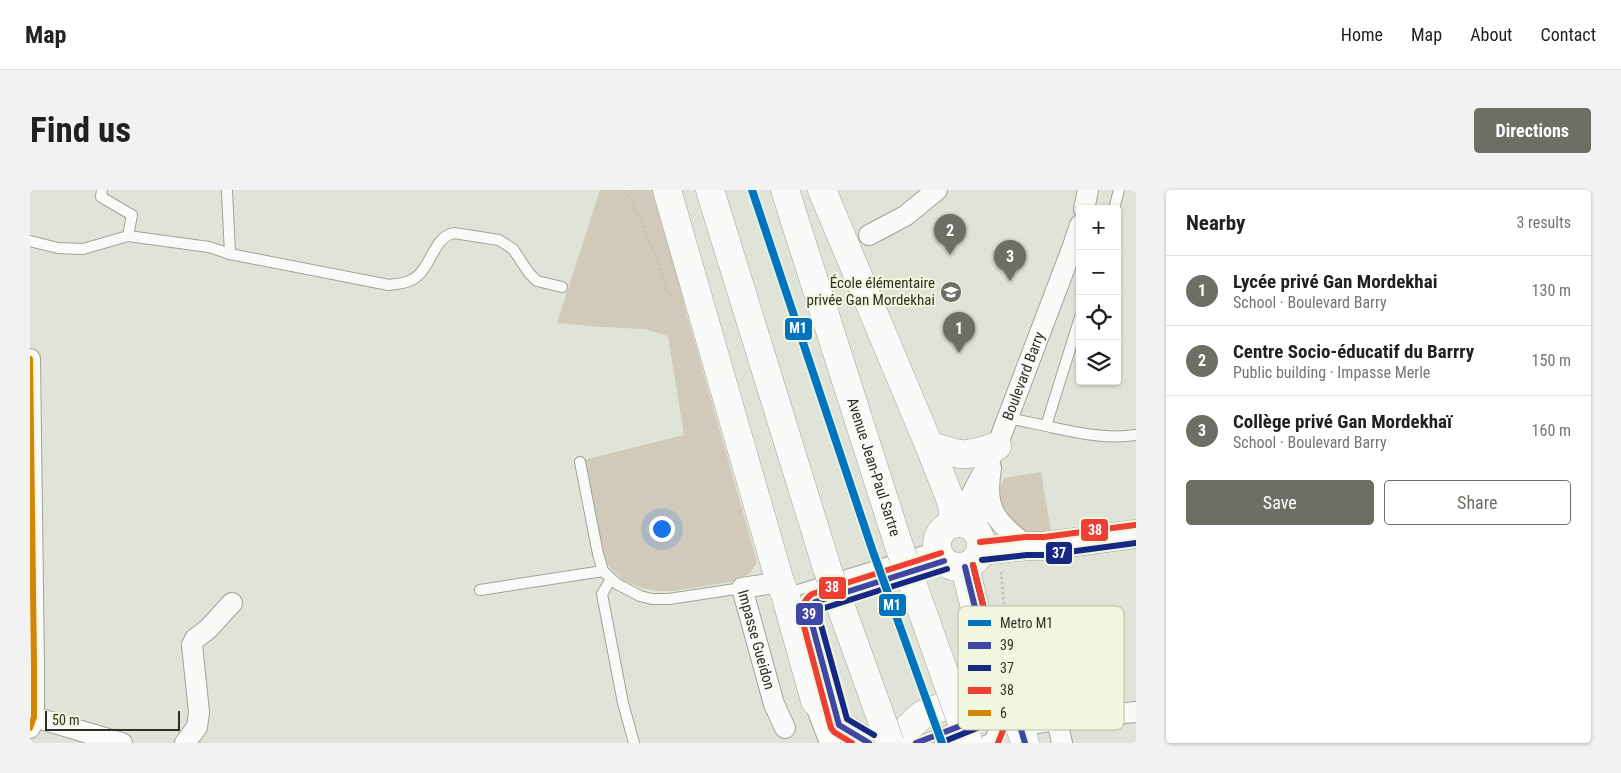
<!DOCTYPE html>
<meta charset="utf-8">
<style>
body{margin:0;font-family:"Roboto Condensed",sans-serif;background:#f2f2f2;color:#202124}
.controls{position:absolute;right:15px;top:15px;display:grid;overflow:hidden;border-radius:5px;box-shadow:0 1px 4px #0004}
.controls button{width:45px;height:45px;display:grid;place-items:center;padding:0;border:0;border-bottom:1px solid #e0e0e0;background:#fff;color:#202124;font:25px sans-serif}
.scale{position:absolute;left:15px;bottom:12px;width:135px;box-sizing:border-box;padding-left:5px;border:2px solid #2e3026;border-top:0;font-size:14px;line-height:18px;white-space:nowrap;color:#2e3026;-webkit-text-stroke:4px #f1f7de;paint-order:stroke}
.you{position:absolute;left:631px;top:338px;width:18px;height:18px;margin:-12px;border:4px solid #fff;border-radius:50%;background:#1a73e8;box-shadow:0 0 0 8px #1a73e833}
.badge{display:grid;place-items:center;width:32px;height:32px;border-radius:50%;background:#6c6f64;color:#fff;font-size:16px;font-weight:700}
.pin{position:absolute;translate:-50% -41px;filter:drop-shadow(0 1px 2px #0008)}
.pin::after{content:'';position:absolute;top:26px;width:18px;height:15px;background:inherit;clip-path:polygon(0 0,100% 0,50% 100%)}
.list{margin:0;padding:0;list-style:none}
h2{display:flex;justify-content:space-between;align-items:center;height:65px;margin:0;padding:0 20px;font-size:21px}
h2 small{font-size:16px;font-weight:400;color:#757577}
.list li{display:grid;grid-template-columns:32px 1fr auto;gap:15px;align-items:center;box-sizing:border-box;height:70px;padding:0 20px;border-top:1px solid #e0e0e0}
.list b{display:block;font-size:19px;white-space:nowrap}
.list p{margin:0;font-size:16px;white-space:nowrap;color:#757577}
.list em{font-size:16px;font-style:normal;color:#757577}
.actions{display:flex;gap:10px;padding:15px 20px}
.actions a{flex:1;padding:11px 0;border:1px solid #6c6f64;border-radius:5px;text-align:center;font-size:18px;color:#6c6f64}
.actions .main{background:#6c6f64;color:#fff}
.icon{flex:none;width:28px;height:28px;fill:none;stroke:currentColor;stroke-width:2;stroke-linecap:round;stroke-linejoin:round}
.map{position:relative;flex:none;width:1106px;height:553px;overflow:hidden;border-radius:5px}
header{display:flex;align-items:center;gap:30px;box-sizing:border-box;height:70px;padding:0 25px;background:#fff;border-bottom:1px solid #e0e0e0}
header strong{font-size:24px}
nav{display:flex;gap:28px;margin-inline-start:auto;font-size:18px}
.intro{display:flex;align-items:center;justify-content:space-between;box-sizing:border-box;height:120px;padding:0 30px}
h1{margin:0;font-size:35px}
.button{padding:12px 22px;border-radius:5px;background:#6c6f64;color:#fff;font-size:18px;font-weight:700}
main{display:flex;gap:30px;padding:0 30px}
aside{flex:1;background:#fff;border-radius:5px;box-shadow:0 1px 4px #0004}
.map>svg:first-child{display:block}
.green{fill:#d1c9ba}
.lines{fill:none;stroke-linecap:round;stroke-linejoin:round}
.lane-casing{stroke:#a0a399;stroke-width:12}
.street-casing{stroke:#a0a399;stroke-width:22}
.secondary-casing{stroke:#a0a399;stroke-width:29}
.highway-casing{stroke:#a0a399;stroke-width:29}
.path{stroke:#c2c3bf;stroke-width:3;stroke-dasharray:2.5 2.5;stroke-linecap:butt}
.lane{stroke:#fafbf9;stroke-width:10}
.street{stroke:#fafbf9;stroke-width:20}
.secondary{stroke:#fafbf9;stroke-width:28}
.highway{stroke:#fafbf9;stroke-width:28}
.highway-bridge-casing{stroke:#a0a399;stroke-width:29;stroke-linecap:butt}
.highway-bridge{stroke:#fafbf9;stroke-width:28}
.bus-1-casing{stroke:#f1f7de;stroke-width:10}
.bus-2-casing{stroke:#f1f7de;stroke-width:10}
.bus-3-casing{stroke:#f1f7de;stroke-width:10}
.bus-4-casing{stroke:#f1f7de;stroke-width:10}
.bus-1{stroke:#3f46a3;stroke-width:6}
.bus-2{stroke:#162883;stroke-width:6}
.bus-3{stroke:#ee3f34;stroke-width:6}
.bus-4{stroke:#d58506;stroke-width:6}
.metro-1-casing{stroke:#f1f7de;stroke-width:11}
.metro-1{stroke:#0075be;stroke-width:8}
.labels{text-anchor:middle;dominant-baseline:central;stroke-width:4;stroke-linejoin:round;paint-order:stroke}
.poi-label{font-size:15px;fill:#2e3026;stroke:#f1f7de;text-anchor:end}
.street-label{font-size:15px;fill:#2e3026;stroke:#f1f7de}
.key{fill:#f1f7de;stroke:#b6bba7;stroke-width:1}
.key-label{font-size:14px;fill:#2e3026}
.line-badge{stroke:#f1f7de;stroke-width:2}
.badge-label{font-size:14px;text-anchor:middle;font-weight:bold;fill:#fff}
</style>
<header>
<strong>Map</strong>
<nav><a>Home</a><a>Map</a><a>About</a><a>Contact</a></nav>
</header>
<div class="intro"><h1>Find us</h1><a class="button">Directions</a></div>
<main>
<div class="map">
<svg width="1106" height="553" viewBox="0 0 1106 553">
<rect width="100%" height="100%" fill="#e0e3d7"/>
<g class="green">
<path d="M570,0H625L632,18L655,118L727,372L720,383L706,391L643,401H627L612,398L594,391L578,375L571,361L554,270L654,245L638,146L615,139L572,137L527,133Z"/>
<path d="M1011,282L1021,342L996,343L981,332L973,316L969,300L974,288Z"/>
</g>
<g class="lines">
<g class="lane-casing">
<g id="lane">
<path d="M72,0L71,7L102,25L98,46"/>
<path d="M197,1L200,64"/>
<path d="M1084,19L1089,0"/>
<path d="M0,51L28,58L53,59L98,46L179,57L200,64L359,95C365,94 373,94 379,91C402,82 401,48 424,43L469,50L483,59L499,83L507,91L532,97"/>
<path d="M978,228L1016,236L1050,127"/>
<path d="M1016,236C1044,242 1077,250 1106,245"/>
<path d="M550,272L568,364L573,381L587,394L610,406L622,409H639L712,398"/>
<path d="M581,389L572,404L593,513L604,553"/>
<path d="M450,400L573,381"/>
<path d="M755,404L907,357"/>
<path d="M886,553L951,528L962,498"/>
<path d="M950,553L960,549L971,523"/>
</g>
</g>
<g class="street-casing">
<g id="street">
<path d="M1054,19L1058,0"/>
<path d="M839,45L875,26L907,0"/>
<path d="M0,169L4,476V527L0,538"/>
<path d="M961,278C954,321 965,330 997,356"/>
<path id="s1" d="M932,333L934,319L967,256L1043,56L1050,35"/>
<path d="M945,339L957,300"/>
<path id="s2" d="M750,392L712,398L744,514L755,538"/>
<path d="M957,468L971,523L978,534L990,536L1027,530L1106,522"/>
<path d="M786,516L800,553"/>
<path d="M4,527L92,553"/>
<path d="M1027,530L1032,553"/>
<path d="M809,535L779,423L785,412L914,371"/>
<path d="M155,553L167,537L169,522L162,455L165,449L178,439L202,413"/>
</g>
</g>
<g class="secondary-casing">
<g id="secondary">
<circle cx="929" cy="355" r="22"/>
<path d="M951,361L997,356H1015L1106,344"/>
<path d="M755,404L785,511L809,535L839,553"/>
<path d="M862,553L892,525L942,505L957,468L935,377"/>
</g>
</g>
<g class="highway-casing">
<g id="highway">
<path d="M637,0L750,392L755,404"/>
<path d="M680,0L797,378"/>
<path id="s3" d="M755,0L868,353"/>
<path d="M792,0L899,255L922,314L924,334"/>
<path d="M899,255C931,266 934,268 967,256"/>
<path d="M990,536L995,553"/>
</g>
</g>
<g class="path">
<path d="M596,0L613,34L627,70L636,99L644,108"/>
<path d="M971,382L975,425L982,424L991,429L1001,515"/>
</g>
<use href="#lane" class="lane"/>
<use href="#street" class="street"/>
<use href="#secondary" class="secondary"/>
<use href="#highway" class="highway"/>
<g class="highway-bridge-casing">
<g id="highway-bridge">
<path d="M868,353L939,553"/>
<path d="M797,378L860,553"/>
</g>
</g>
<use href="#highway-bridge" class="highway-bridge"/>
<g class="bus-1-casing">
<g id="bus-1">
<path d="M957,470L971,523L978,534L990,536L995,553"/>
<path d="M839,553L809,535L779,423L785,412L914,371"/>
<path d="M886,553L951,528L964,495L935,377"/>
</g>
</g>
<g class="bus-2-casing">
<g id="bus-2">
<path d="M952,370L997,365H1016L1106,353"/>
<path d="M844,545L817,529L788,424L791,419L917,379"/>
<path d="M910,553L957,534L973,495L943,375"/>
</g>
</g>
<g class="bus-3-casing">
<g id="bus-3">
<path d="M950,352L996,347H1014L1105,335"/>
<path d="M943,375L980,522L968,553"/>
<path d="M822,553L804,542L801,538L771,425C770,418 776,408 782,404L911,363"/>
</g>
</g>
<g class="bus-4-casing">
<path id="bus-4" d="M0,169L4,476V527L0,538"/>
</g>
<use href="#bus-1" class="bus-1"/>
<use href="#bus-2" class="bus-2"/>
<use href="#bus-3" class="bus-3"/>
<use href="#bus-4" class="bus-4"/>
<g class="metro-1-casing">
<path id="metro-1" d="M722,0L842,359L912,553"/>
</g>
<use href="#metro-1" class="metro-1"/>
</g>
<defs>
<g id="school-disc" transform="scale(1.125)"><circle r="9.5" fill="#6c6f64" stroke="#f1f7de"/><path d="M0-5L7-2L0 1L-7-2ZM-4 1L0 2.5L4 1V4Q0 6-4 4Z" fill="#fff"/></g>
</defs>
<g fill-rule="evenodd">
<use href="#school-disc" x="921" y="102"/>
</g>
<g class="labels">
<g class="poi-label">
<text x="905" y="93">École élémentaire<tspan x="905" dy="17">privée Gan Mordekhai</tspan></text>
</g>
<g class="street-label">
<text stroke="none"><textPath href="#s1" startOffset="160">Boulevard Barry</textPath></text>
<text stroke="none"><textPath href="#s3" startOffset="291">Avenue Jean-Paul Sartre</textPath></text>
<text stroke="none"><textPath href="#s2" startOffset="92">Impasse Gueidon</textPath></text>
</g>
</g>
<rect x="928" y="416" width="166" height="124" rx="8" class="key"/>
<rect x="938" y="430" width="23" height="6" fill="#0075be"/>
<rect x="938" y="452" width="23" height="7" fill="#3f46a3"/>
<rect x="938" y="475" width="23" height="6" fill="#162883"/>
<rect x="938" y="497" width="23" height="7" fill="#ee3f34"/>
<rect x="938" y="520" width="23" height="6" fill="#d58506"/>
<g class="key-label">
<text x="970" y="438">Metro M1</text>
<text x="970" y="460">39</text>
<text x="970" y="483">37</text>
<text x="970" y="505">38</text>
<text x="970" y="528">6</text>
</g>
<g class="line-badge">
<rect x="754" y="127" width="29" height="24" rx="5" fill="#0075be"/>
<rect x="1050" y="328" width="29" height="24" rx="5" fill="#ee3f34"/>
<rect x="1015" y="351" width="28" height="24" rx="5" fill="#162883"/>
<rect x="788" y="386" width="29" height="24" rx="5" fill="#ee3f34"/>
<rect x="848" y="403" width="29" height="24" rx="5" fill="#0075be"/>
<rect x="765" y="412" width="29" height="24" rx="5" fill="#3f46a3"/>
</g>
<g class="badge-label">
<text x="768" y="143">M1</text>
<text x="1065" y="345">38</text>
<text x="1029" y="368">37</text>
<text x="802" y="402">38</text>
<text x="862" y="420">M1</text>
<text x="779" y="429">39</text>
</g>
</svg>
<div class="controls">
<button>+</button>
<button>−</button>
<button><svg class="icon" aria-label="locate" viewBox="0 0 24 24"><circle cx="12" cy="12" r="6"/><path d="M12 2v4M12 18v4M2 12h4M18 12h4"/></svg></button>
<button><svg class="icon" aria-label="layers" viewBox="0 0 24 24"><path d="M12 4l9 5-9 5-9-5zM3 14l9 5 9-5"/></svg></button>
</div>
<div class="scale">50 m</div>
<div class="you"></div>
<div class="pin badge" style="left:929px;top:163px">1</div>
<div class="pin badge" style="left:920px;top:65px">2</div>
<div class="pin badge" style="left:980px;top:91px">3</div>
</div>
<aside>
<h2>Nearby<small>3 results</small></h2>
<ul class="list">
<li><span class="badge">1</span><div><b>Lycée privé Gan Mordekhai</b><p>School · Boulevard Barry</p></div><em>130 m</em></li>
<li><span class="badge">2</span><div><b>Centre Socio-éducatif du Barrry</b><p>Public building · Impasse Merle</p></div><em>150 m</em></li>
<li><span class="badge">3</span><div><b>Collège privé Gan Mordekhaï</b><p>School · Boulevard Barry</p></div><em>160 m</em></li>
</ul>
<div class="actions"><a class="main">Save</a><a>Share</a></div>
</aside>
</main>
